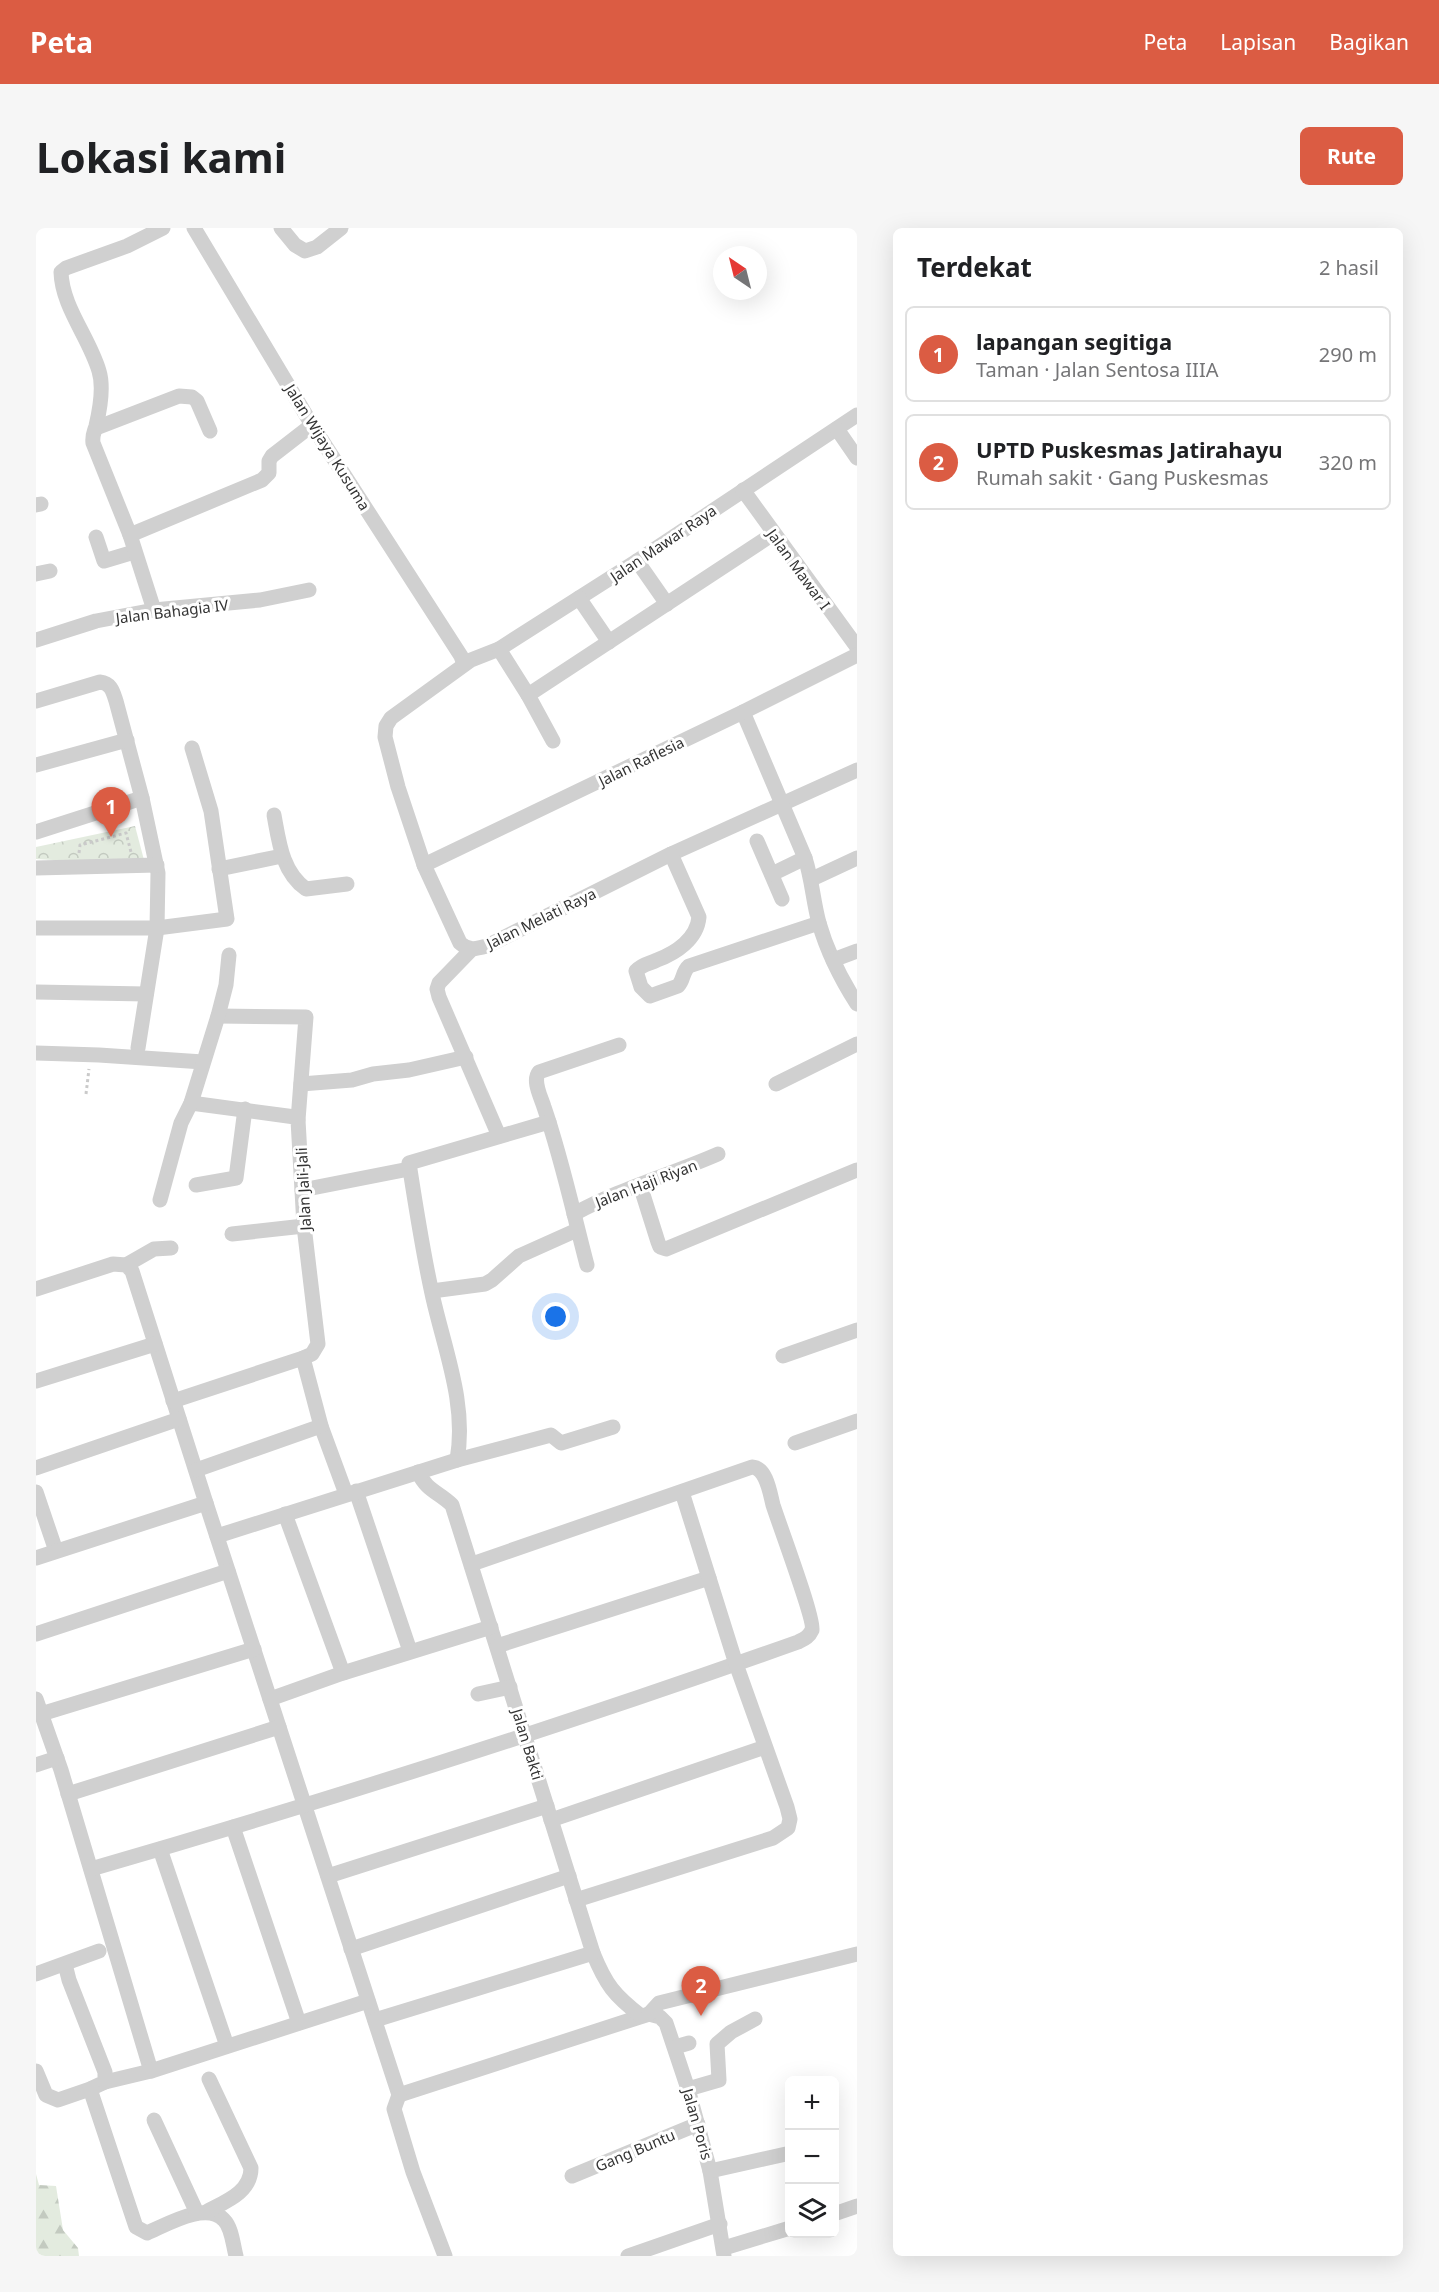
<!DOCTYPE html>
<html lang="id">
<meta charset="utf-8">
<style>
body{margin:0;font-family:"Noto Sans",sans-serif;background:#f6f6f6;color:#202124}
.controls{position:absolute;right:18px;bottom:18px;display:grid;overflow:hidden;border-radius:9px;box-shadow:0 6px 24px #0002}
.controls button{width:54px;height:54px;display:grid;place-items:center;padding:0;border:0;border-bottom:2px solid #e0e0e0;background:#fff;color:#202124;font:30px sans-serif}
.compass{position:absolute;left:677px;top:18px;width:54px;height:54px;border-radius:50%;background:#fff;box-shadow:0 6px 24px #0002;rotate:325deg}
.you{position:absolute;left:520px;top:1089px;width:21px;height:21px;margin:-15px;border:4px solid #fff;border-radius:50%;background:#1a73e8;box-shadow:0 0 0 9px #1a73e833}
.badge{display:grid;place-items:center;width:39px;height:39px;border-radius:50%;background:#db5c43;color:#fff;font-size:20px;font-weight:700}
.pin{position:absolute;translate:-50% -50px;filter:drop-shadow(0 2px 3px #0008)}
.pin::after{content:'';position:absolute;top:32px;width:21px;height:18px;background:inherit;clip-path:polygon(0 0,100% 0,50% 100%)}
.list{margin:0;padding:0;list-style:none}
h2{display:flex;justify-content:space-between;align-items:center;height:78px;margin:0;padding:0 24px;font-size:26px}
h2 small{font-size:20px;font-weight:400;color:#757577}
.list li{display:grid;grid-template-columns:39px 1fr auto;gap:18px;align-items:center;box-sizing:border-box;height:96px;margin:0 12px 12px;padding:0 12px;border:2px solid #e0e0e0;border-radius:9px}
.list b{display:block;font-size:22px;white-space:nowrap}
.list p{margin:0;font-size:20px;white-space:nowrap;color:#757577}
.list em{font-size:20px;font-style:normal;color:#757577}
.icon{flex:none;width:33px;height:33px;fill:none;stroke:currentColor;stroke-width:2;stroke-linecap:round;stroke-linejoin:round}
.map{position:relative;flex:none;width:821px;height:2028px;overflow:hidden;border-radius:9px}
header{display:flex;align-items:center;gap:36px;box-sizing:border-box;height:84px;padding:0 30px;background:#db5c43;color:#fff}
header strong{font-size:28px}
nav{display:flex;gap:33px;margin-inline-start:auto;font-size:21px}
.intro{display:flex;align-items:center;justify-content:space-between;box-sizing:border-box;height:144px;padding:0 36px}
h1{margin:0;font-size:42px}
.button{padding:15px 27px;border-radius:9px;background:#db5c43;color:#fff;font-size:21px;font-weight:700}
main{display:flex;gap:36px;padding:0 36px}
aside{flex:1;background:#fff;border-radius:9px;box-shadow:0 6px 24px #0002}
.map>svg:first-child{display:block}
.forest{fill:url(#forest-firs)}
.park{fill:url(#park-crowns)}
.lines{fill:none;stroke-linecap:round;stroke-linejoin:round}
.path{stroke:#cacaca;stroke-width:3;stroke-dasharray:3 3;stroke-linecap:butt}
.minor{stroke:#d0d0d0;stroke-width:15}
.labels{text-anchor:middle;dominant-baseline:central;stroke-width:6;stroke-linejoin:round;paint-order:stroke}
.street-label{font-size:15px;fill:#333;stroke:#fff}
</style>
<header>
<strong>Peta</strong>
<nav><a>Peta</a><a>Lapisan</a><a>Bagikan</a></nav>
</header>
<div class="intro"><h1>Lokasi kami</h1><a class="button">Rute</a></div>
<main>
<div class="map">
<svg width="821" height="2028" viewBox="0 0 821 2028">
<defs>
<pattern id="forest-firs" width="22" height="20" patternUnits="userSpaceOnUse" patternTransform="scale(1.5)"><rect width="22" height="20" fill="#e3ebdf"/><path d="M5 1l3.5 6h-7zM16 11l3.5 6h-7z" fill="#c3cac0"/></pattern>
<pattern id="park-crowns" width="20" height="18" patternUnits="userSpaceOnUse" patternTransform="scale(1.5)"><rect width="20" height="18" fill="#e3ebdf"/><path d="M2 6a3 3 0 1 1 6 0M12 15a3 3 0 1 1 6 0" fill="none" stroke="#c3cac0"/></pattern>
</defs>
<rect width="100%" height="100%" fill="#fff"/>
<path class="forest" d="M0,1946L3,1957L20,1958L27,2002L42,2020L43,2028H0Z"/>
<path class="park" d="M99,598L108,632L99,637L0,631V619Z"/>
<g class="lines">
<g class="path">
<path d="M43,625L44,617L90,605L95,624"/>
<path d="M50,866L53,841"/>
</g>
<g class="minor">
<path d="M158,0L276,197L425,428L428,436"/>
<path d="M245,0L259,17L269,23L281,19L305,0"/>
<path d="M821,187L601,333L463,421L435,432L355,490L350,498L349,509L362,559L388,637L424,715C433,723 440,721 451,718L635,626L821,542"/>
<path d="M60,200L143,168L156,169L161,173L174,203"/>
<path d="M801,201L821,230"/>
<path d="M707,262L821,419"/>
<path d="M0,277L5,276"/>
<path d="M94,307L226,252L233,245V233L236,228L276,197"/>
<path d="M60,309L68,333L98,324"/>
<path d="M601,333L631,376"/>
<path d="M0,346L14,343"/>
<path d="M543,370L573,414"/>
<path d="M118,382L94,307L57,215C56,207 58,205 60,198C64,181 68,159 63,143C53,109 26,79 25,44L30,40L91,18L127,0"/>
<path d="M0,412L60,393L118,382L224,372L273,362"/>
<path d="M463,421L492,467L517,513"/>
<path d="M492,467L737,306"/>
<path d="M0,473L64,454C75,455 77,464 80,473L106,570L122,645L121,700L102,820"/>
<path d="M707,484L769,630C776,651 777,673 783,695C791,723 805,751 821,776"/>
<path d="M0,537L91,512"/>
<path d="M238,587C243,614 246,644 270,661L311,656"/>
<path d="M0,604L106,570"/>
<path d="M721,613L746,671"/>
<path d="M635,626L663,689C661,711 640,725 621,732C613,736 606,736 600,743L605,759L614,768L642,758C648,752 646,744 653,738L783,695"/>
<path d="M388,637L707,484L821,427"/>
<path d="M0,640L121,637"/>
<path d="M183,641L246,628"/>
<path d="M736,646L769,630"/>
<path d="M776,651L821,630"/>
<path d="M0,700H121L191,691L175,583L156,520"/>
<path d="M435,722L403,755L401,761L403,769L463,908"/>
<path d="M797,732L821,723"/>
<path d="M0,764L110,766"/>
<path d="M182,788L270,789L262,892"/>
<path d="M0,825L63,827L167,834"/>
<path d="M265,856L316,852L337,846L373,842L430,829"/>
<path d="M740,856L821,816"/>
<path d="M155,875L259,889L262,892L268,998L282,1116L276,1126L267,1130"/>
<path d="M160,957L200,950L209,881"/>
<path d="M604,957L622,1014L624,1019L630,1021L821,942"/>
<path d="M266,962L373,941"/>
<path d="M124,972L145,895L155,875L182,788L190,757L193,727"/>
<path d="M538,986C583,961 634,947 682,926"/>
<path d="M196,1006L268,998"/>
<path d="M90,1037L118,1021L135,1020"/>
<path d="M551,1037C537,984 526,931 508,879C505,869 496,853 503,844L583,817"/>
<path d="M0,1061L77,1036L90,1037L96,1043L170,1275L363,1867L613,1786L624,1789L630,1795L652,1861L674,1943L688,2028"/>
<path d="M396,1063L449,1056L456,1052L483,1028L541,1002"/>
<path d="M747,1128L821,1102"/>
<path d="M0,1153L119,1116"/>
<path d="M137,1173L267,1130L285,1198L310,1266"/>
<path d="M759,1215L821,1193"/>
<path d="M421,1232C431,1177 409,1123 397,1070C387,1026 380,980 373,935L513,894"/>
<path d="M0,1240L143,1191"/>
<path d="M160,1242L285,1198"/>
<path d="M382,1244C391,1263 401,1263 416,1277L557,1725C570,1757 578,1767 605,1788"/>
<path d="M320,1263L374,1423"/>
<path d="M0,1264L20,1323"/>
<path d="M249,1286L307,1445"/>
<path d="M181,1308L421,1232L515,1207L525,1215L577,1199"/>
<path d="M0,1330L170,1275"/>
<path d="M0,1406L192,1343"/>
<path d="M461,1418L673,1350"/>
<path d="M442,1466L474,1459"/>
<path d="M0,1471L25,1542L115,1843"/>
<path d="M234,1471L307,1445L455,1399"/>
<path d="M5,1486L218,1421"/>
<path d="M0,1537L21,1530"/>
<path d="M32,1566L243,1499"/>
<path d="M515,1592L729,1519"/>
<path d="M197,1599L263,1795"/>
<path d="M124,1621L191,1818"/>
<path d="M55,1641C293,1572 529,1497 762,1414C768,1411 773,1409 776,1402C779,1392 743,1296 737,1277C734,1266 731,1240 716,1239L436,1336"/>
<path d="M292,1648L511,1578"/>
<path d="M540,1672L737,1610L752,1600L754,1591L751,1579L700,1436L646,1264"/>
<path d="M315,1721L533,1648"/>
<path d="M0,1746L63,1723"/>
<path d="M613,1786L623,1775L821,1726"/>
<path d="M339,1792L557,1725"/>
<path d="M639,1819L653,1815"/>
<path d="M0,1843L10,1867L22,1872L54,1861L69,1854V1844L33,1752L29,1736"/>
<path d="M69,1854L115,1843L332,1773"/>
<path d="M54,1861L100,1999L111,2005C130,1997 170,1973 188,1992C196,2000 197,2017 200,2028"/>
<path d="M652,1861L683,1852L681,1816L695,1804L719,1791"/>
<path d="M363,1867L358,1881L377,1944L409,2028"/>
<path d="M118,1892L161,1985"/>
<path d="M674,1943L750,1926"/>
<path d="M536,1948L662,1896"/>
<path d="M170,1984C188,1974 215,1965 215,1940L173,1851"/>
<path d="M798,1986L821,1978"/>
<path d="M688,2020L754,2000"/>
<path d="M592,2028L684,1996"/>
</g>
</g>
<g class="labels">
<g class="street-label">
<text transform="translate(292 219) rotate(58)">Jalan Wijaya Kusuma</text>
<text transform="translate(627 315) rotate(-34)">Jalan Mawar Raya</text>
<text transform="translate(763 341) rotate(54)">Jalan Mawar I</text>
<text transform="translate(136 383) rotate(-7)">Jalan Bahagia IV</text>
<text transform="translate(605 533) rotate(-26)">Jalan Raflesia</text>
<text transform="translate(505 690) rotate(-26)">Jalan Melati Raya</text>
<text transform="translate(610 955) rotate(-21)">Jalan Haji Riyan</text>
<text transform="translate(267 961) rotate(-93)">Jalan Jali-Jali</text>
<text transform="translate(492 1516) rotate(73)">Jalan Bakti</text>
<text transform="translate(662 1896) rotate(74)">Jalan Poris</text>
<text transform="translate(599 1922) rotate(-23)">Gang Buntu</text>
</g>
</g>
</svg>
<div class="controls">
<button>+</button>
<button>−</button>
<button><svg class="icon" aria-label="layers" viewBox="0 0 24 24"><path d="M12 4l9 5-9 5-9-5zM3 14l9 5 9-5"/></svg></button>
</div>
<svg class="compass" viewBox="-18 -18 36 36"><path d="M0-13l5 13h-10z" fill="#e53935"/><path d="M0 13l5-13h-10z" fill="#757577"/></svg>
<div class="you"></div>
<div class="pin badge" style="left:75px;top:609px">1</div>
<div class="pin badge" style="left:665px;top:1788px">2</div>
</div>
<aside>
<h2>Terdekat<small>2 hasil</small></h2>
<ul class="list">
<li><span class="badge">1</span><div><b>lapangan segitiga</b><p>Taman · Jalan Sentosa IIIA</p></div><em>290 m</em></li>
<li><span class="badge">2</span><div><b>UPTD Puskesmas Jatirahayu</b><p>Rumah sakit · Gang Puskesmas</p></div><em>320 m</em></li>
</ul>
</aside>
</main>
